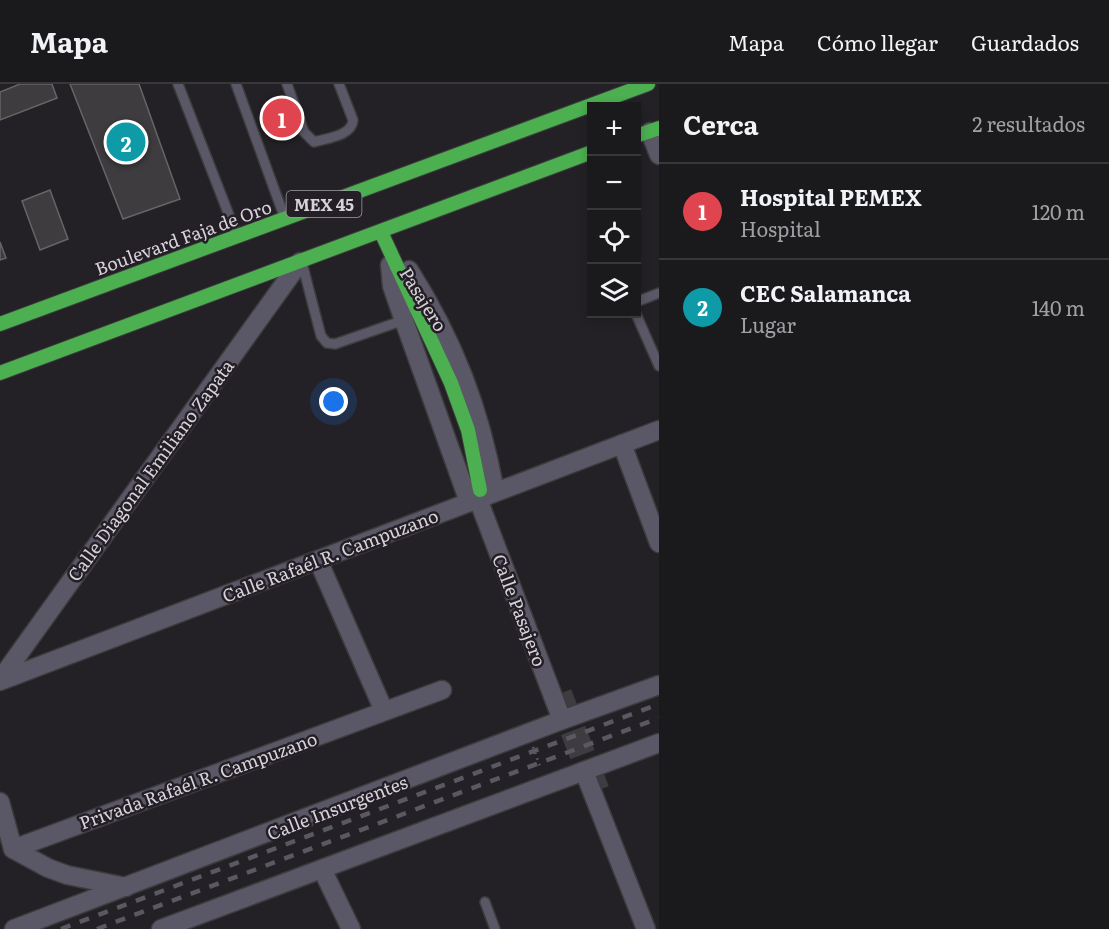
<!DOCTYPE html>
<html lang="es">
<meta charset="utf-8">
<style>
body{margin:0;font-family:Literata,serif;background:#272629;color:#f1f3f6}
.controls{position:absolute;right:18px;top:18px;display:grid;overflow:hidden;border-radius:0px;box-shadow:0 3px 9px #0003}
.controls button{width:54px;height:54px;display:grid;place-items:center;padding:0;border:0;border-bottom:2px solid #38383b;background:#1a191c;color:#f1f3f6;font:30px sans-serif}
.you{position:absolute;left:334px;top:318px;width:21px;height:21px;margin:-15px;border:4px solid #fff;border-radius:50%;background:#1a73e8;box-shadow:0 0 0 9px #1a73e833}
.badge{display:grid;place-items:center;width:39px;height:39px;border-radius:50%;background:#1a73e8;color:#fff;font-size:20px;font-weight:700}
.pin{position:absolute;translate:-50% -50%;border:3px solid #fff;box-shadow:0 2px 6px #0006}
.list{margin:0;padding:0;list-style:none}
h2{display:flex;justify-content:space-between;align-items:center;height:78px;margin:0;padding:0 24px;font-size:26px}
h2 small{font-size:20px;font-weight:400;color:#9fa0a3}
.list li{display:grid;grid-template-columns:39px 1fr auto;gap:18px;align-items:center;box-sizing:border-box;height:96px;padding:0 24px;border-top:2px solid #38383b}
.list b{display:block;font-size:22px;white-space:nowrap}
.list p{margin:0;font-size:20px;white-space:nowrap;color:#9fa0a3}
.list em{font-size:20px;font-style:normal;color:#9fa0a3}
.icon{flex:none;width:33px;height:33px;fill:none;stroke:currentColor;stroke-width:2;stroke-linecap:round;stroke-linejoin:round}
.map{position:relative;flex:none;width:659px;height:845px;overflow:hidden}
header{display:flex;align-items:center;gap:36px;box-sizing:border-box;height:84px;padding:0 30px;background:#1a191c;border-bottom:2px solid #38383b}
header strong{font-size:28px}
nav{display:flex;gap:33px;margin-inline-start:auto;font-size:21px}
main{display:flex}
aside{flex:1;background:#1a191c}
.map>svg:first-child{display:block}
.building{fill:#3f3c3f;stroke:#676466;stroke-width:1.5}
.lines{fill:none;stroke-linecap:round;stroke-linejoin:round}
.secondary-tunnel{stroke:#3e3c40;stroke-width:26;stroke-dasharray:26 13;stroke-linecap:butt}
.lane-casing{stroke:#3c3b3d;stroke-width:12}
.street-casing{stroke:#3c3b3d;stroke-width:21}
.fast-casing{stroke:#3c3b3d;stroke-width:16}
.path{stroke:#595761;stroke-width:3;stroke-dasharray:1.5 4.5;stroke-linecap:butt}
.lane{stroke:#5a5866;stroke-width:9}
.street{stroke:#5a5866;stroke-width:18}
.fast{stroke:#4caf50;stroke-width:14}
.rail{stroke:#5a5861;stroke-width:4.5;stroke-dasharray:10 10;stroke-linecap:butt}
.labels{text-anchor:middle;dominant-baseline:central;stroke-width:5;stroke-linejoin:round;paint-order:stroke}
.shield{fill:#241f27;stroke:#a19ca3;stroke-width:1.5}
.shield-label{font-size:16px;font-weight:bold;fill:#d6d2d8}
.street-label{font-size:18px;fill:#d6d2d8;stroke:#241f27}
</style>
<header>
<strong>Mapa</strong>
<nav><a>Mapa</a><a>Cómo llegar</a><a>Guardados</a></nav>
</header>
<main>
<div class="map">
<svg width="659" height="845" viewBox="0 0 659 845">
<rect width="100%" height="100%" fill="#232125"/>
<g class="building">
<path d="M20,0H52L57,14L0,36V8Z"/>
<path d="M70,0H139L180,115L123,135Z"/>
<path d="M50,106L68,155L40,166L22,117Z"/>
<path d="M0,158L6,174L0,176Z"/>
</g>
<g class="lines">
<path class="secondary-tunnel" d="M559,610L597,708"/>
<g class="lane-casing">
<g id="lane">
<path d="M178,0L236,149"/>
<path d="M236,0L284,132"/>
<path d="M287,0L304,48L314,58C327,54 352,52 353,36L339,0"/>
<path d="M302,179L321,252L327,259L335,260L404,236"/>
<path d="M636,218L659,209"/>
<path d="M636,230L659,282"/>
<path d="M485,818L495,845"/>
</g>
</g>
<g class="street-casing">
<g id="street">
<path d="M650,48L659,71"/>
<path d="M390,181L392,202L401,228L469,418"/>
<path d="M409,186C454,257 480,325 495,408"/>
<path d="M622,360L659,459"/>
<path d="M478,415L562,636"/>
<path d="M318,476L384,627"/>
<path d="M0,596L300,178"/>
<path d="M0,597L659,346"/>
<path d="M584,687L646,845"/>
<path d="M0,718L13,765L48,784L67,791L126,803"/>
<path d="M13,765L442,606"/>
<path d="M322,785L351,845"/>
<path d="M14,845L562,636L659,601"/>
<path d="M161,845L659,659"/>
</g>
</g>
<g class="fast-casing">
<g id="fast">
<path d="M636,52L659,44"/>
<path d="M381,148L451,299L468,346L480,406"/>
<path d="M0,240L648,0"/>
<path d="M0,289L592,68"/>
</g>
</g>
<path class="path" d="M533,663L541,685"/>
<use href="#lane" class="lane"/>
<use href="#street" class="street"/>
<use href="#fast" class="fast"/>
<g class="rail">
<path d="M61,845L659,620"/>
<path d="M97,845L659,634"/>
</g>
</g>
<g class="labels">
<rect class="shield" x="286.5" y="107" width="75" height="26" rx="4.5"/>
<g class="shield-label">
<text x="324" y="120">MEX 45</text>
</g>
<g class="street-label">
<text transform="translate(183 153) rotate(-20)">Boulevard Faja de Oro</text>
<text transform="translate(424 215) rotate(58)">Pasajero</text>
<text transform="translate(150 386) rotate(-54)">Calle Diagonal Emiliano Zapata</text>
<text transform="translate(330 471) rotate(-21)">Calle Rafaél R. Campuzano</text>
<text transform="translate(520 526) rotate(69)">Calle Pasajero</text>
<text transform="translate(198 696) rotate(-20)">Privada Rafaél R. Campuzano</text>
<text transform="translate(337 723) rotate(-21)">Calle Insurgentes</text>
</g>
</g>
</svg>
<div class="controls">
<button>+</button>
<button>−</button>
<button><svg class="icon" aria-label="locate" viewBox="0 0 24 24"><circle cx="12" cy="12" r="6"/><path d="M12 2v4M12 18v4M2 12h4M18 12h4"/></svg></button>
<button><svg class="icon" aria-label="layers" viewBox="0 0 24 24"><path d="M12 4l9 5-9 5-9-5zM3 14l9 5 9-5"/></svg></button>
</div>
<div class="you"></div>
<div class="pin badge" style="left:282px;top:34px;background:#e0444e">1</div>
<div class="pin badge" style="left:126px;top:58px;background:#0f9aa8">2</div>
</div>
<aside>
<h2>Cerca<small>2 resultados</small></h2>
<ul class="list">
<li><span class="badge" style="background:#e0444e">1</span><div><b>Hospital PEMEX</b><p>Hospital</p></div><em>120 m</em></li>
<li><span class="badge" style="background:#0f9aa8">2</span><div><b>CEC Salamanca</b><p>Lugar</p></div><em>140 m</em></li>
</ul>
</aside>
</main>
